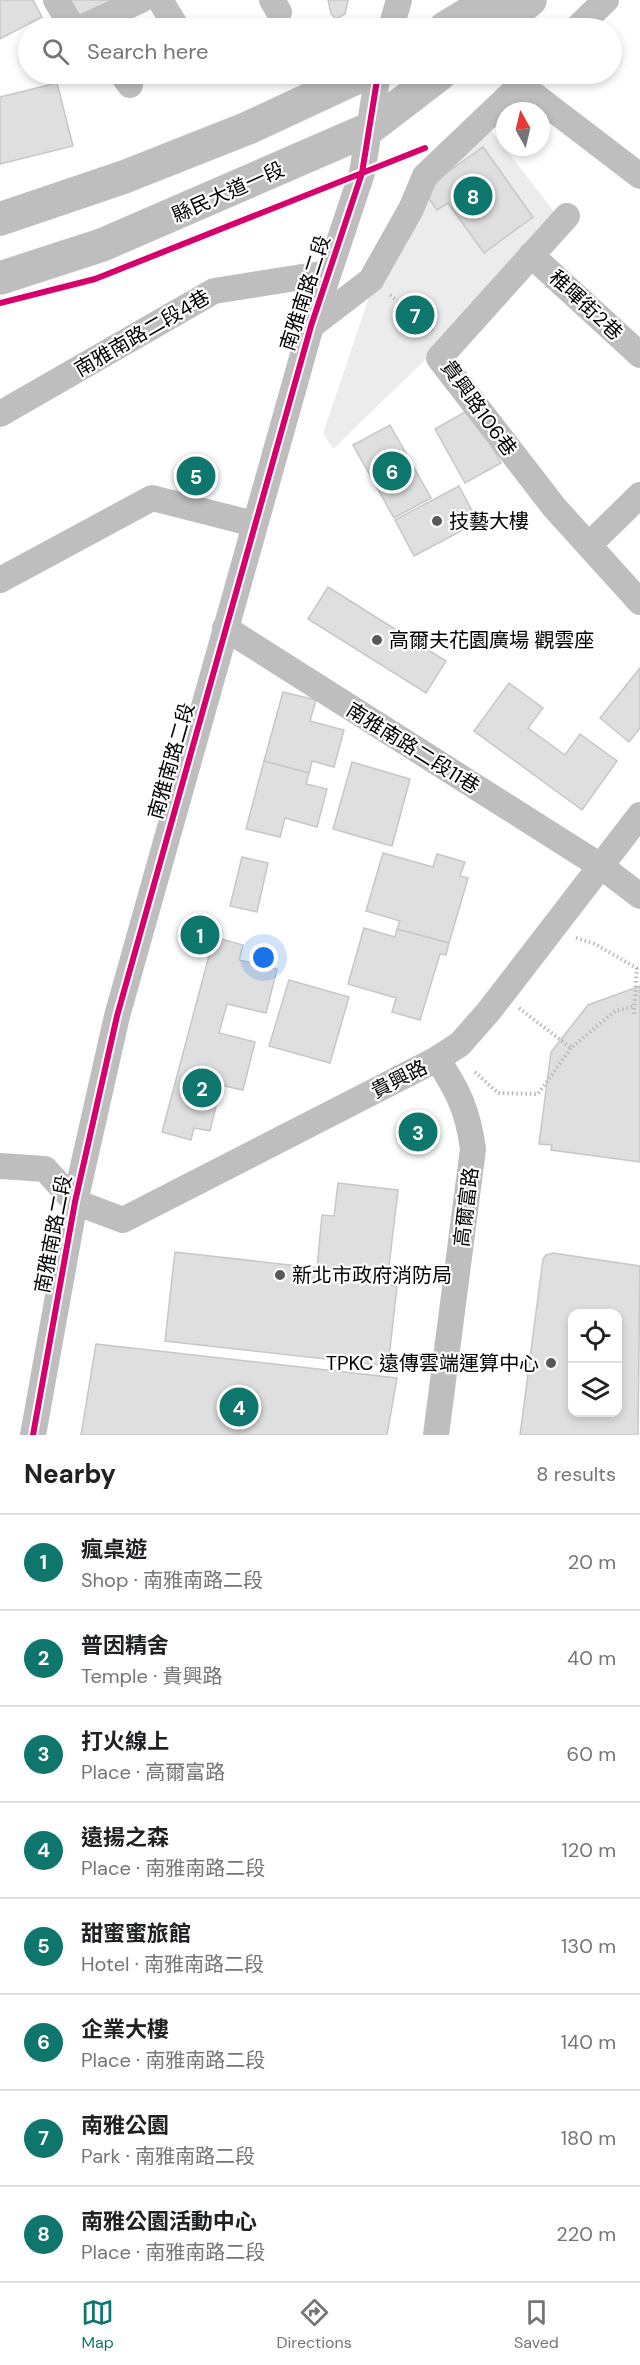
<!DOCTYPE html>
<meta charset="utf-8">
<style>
body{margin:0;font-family:"DM Sans","Noto Sans TC",sans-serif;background:#f6f6f6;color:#202124}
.controls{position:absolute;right:18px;bottom:18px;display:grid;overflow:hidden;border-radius:12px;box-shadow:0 3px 9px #0003}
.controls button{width:54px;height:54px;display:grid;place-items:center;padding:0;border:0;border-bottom:2px solid #e0e0e0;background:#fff;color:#202124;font:30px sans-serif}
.compass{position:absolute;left:496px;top:102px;width:54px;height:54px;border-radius:50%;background:#fff;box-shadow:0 3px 9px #0003;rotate:352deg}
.you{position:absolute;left:264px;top:958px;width:21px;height:21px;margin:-15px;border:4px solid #fff;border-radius:50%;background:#1a73e8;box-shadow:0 0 0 9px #1a73e833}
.badge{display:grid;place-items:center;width:39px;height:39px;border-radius:50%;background:#0f766e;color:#fff;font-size:20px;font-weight:700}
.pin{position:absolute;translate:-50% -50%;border:3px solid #fff;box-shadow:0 2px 6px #0006}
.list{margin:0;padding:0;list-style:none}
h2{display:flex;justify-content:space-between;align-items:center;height:78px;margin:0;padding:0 24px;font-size:26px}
h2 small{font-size:20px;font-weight:400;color:#757577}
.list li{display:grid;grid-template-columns:39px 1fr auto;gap:18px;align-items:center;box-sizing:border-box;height:96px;padding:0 24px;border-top:2px solid #e0e0e0}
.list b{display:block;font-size:22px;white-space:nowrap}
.list p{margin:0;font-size:20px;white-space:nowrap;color:#757577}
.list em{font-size:20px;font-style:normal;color:#757577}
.icon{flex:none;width:33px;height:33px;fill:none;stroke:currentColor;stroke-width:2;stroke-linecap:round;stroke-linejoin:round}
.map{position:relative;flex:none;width:640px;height:1435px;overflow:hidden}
.search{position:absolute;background:#fff;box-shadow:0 3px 9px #0003;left:18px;right:18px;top:18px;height:66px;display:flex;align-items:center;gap:15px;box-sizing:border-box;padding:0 21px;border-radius:33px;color:#757577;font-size:22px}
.sheet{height:846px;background:#fff}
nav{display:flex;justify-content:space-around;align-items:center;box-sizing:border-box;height:84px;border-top:2px solid #e0e0e0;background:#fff;font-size:16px;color:#757577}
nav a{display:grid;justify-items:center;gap:3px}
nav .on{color:#0f766e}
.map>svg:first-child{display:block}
.green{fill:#ececec}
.building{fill:#dfdfdf;stroke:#c7c7c7;stroke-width:1.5;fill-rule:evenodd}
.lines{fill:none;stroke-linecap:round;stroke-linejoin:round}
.major-casing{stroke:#dbdbdb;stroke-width:34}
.path{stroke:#b9b9b9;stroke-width:4;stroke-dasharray:1.5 3;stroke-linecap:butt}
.minor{stroke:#bebebe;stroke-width:26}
.major{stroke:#bebebe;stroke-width:33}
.cycleway-casing{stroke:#fff;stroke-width:10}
.cycleway{stroke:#d6006c;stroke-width:6}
.poi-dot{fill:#595959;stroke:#fff;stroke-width:2}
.labels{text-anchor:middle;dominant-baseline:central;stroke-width:4.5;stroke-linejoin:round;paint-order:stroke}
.street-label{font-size:20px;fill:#000;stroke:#fff}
.poi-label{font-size:20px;fill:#000;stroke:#fff;text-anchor:start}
</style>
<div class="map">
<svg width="640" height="1435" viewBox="0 0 640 1435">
<rect width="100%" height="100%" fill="#fff"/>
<path class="green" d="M490,129L556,214L430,355L333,449L323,433L377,274L430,180Z"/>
<g class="building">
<path d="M0,0H33L42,17L0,39Z"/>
<path d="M70,0H126L81,22Z"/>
<path d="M328,0H348L345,14L336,19L331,14Z"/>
<path d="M57,83L73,146L0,164V97Z"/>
<path d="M483,147L533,217L484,253L448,203L437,210L423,190Z"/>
<path d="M470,409L501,463L465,483L435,429Z"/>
<path d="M390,425L431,498L394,518L353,445Z"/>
<path d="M459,486L478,522L414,556L395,520Z"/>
<path d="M328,587L446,661L426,693L308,619Z"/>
<path d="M640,668V728L629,742L600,718Z"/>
<path d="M509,683L543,708L528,728L565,755L580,734L617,761L582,810L474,731Z"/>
<path d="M283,692L316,700L310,721L344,730L334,767L312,761L309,773L264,761Z"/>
<path d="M264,761L309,773L306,784L327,789L317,827L285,818L280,837L246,829Z"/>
<path d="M352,762L410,779L392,846L333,829Z"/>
<path d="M383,853L433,867L437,854L465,862L460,876L468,878L449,943L397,929L400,921L366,911Z"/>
<path d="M242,857L268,863L257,912L230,906Z"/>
<path d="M364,928L395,937L397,929L449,943L446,955L440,954L420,1020L392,1012L396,998L348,984Z"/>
<path d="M214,937L243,945L239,960L277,969L266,1013L227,1004L219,1033L255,1042L243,1090L207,1082L202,1099L217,1102L210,1131L194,1128L191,1140L162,1132Z"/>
<path d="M289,980L349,997L330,1063L269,1046Z"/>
<path d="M640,986V1162L551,1150L552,1145L539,1144L551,1052L588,1005Z"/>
<path d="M338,1183L398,1190L387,1283L397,1287L388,1366L165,1341L175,1252L317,1268L322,1215L334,1216Z"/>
<path d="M553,1253L640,1266L638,1435H520L543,1259L546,1255ZM572,1314H618V1412H572Z"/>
<path d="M96,1344L397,1378L387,1435H81Z"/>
</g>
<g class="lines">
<g class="major-casing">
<g id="major">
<path d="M445,28L491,0"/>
<path d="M496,28L530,0"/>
<path d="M0,219L124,177L248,128L364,74"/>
<path d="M0,278L102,245L367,130L440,74"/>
</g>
</g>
<g class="path">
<path d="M390,295L433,331"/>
<path d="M576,938L595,944L640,970"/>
<path d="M519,1008L571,1048L615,1011L635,1006"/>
<path d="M634,1014L637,968"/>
<path d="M475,1072L498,1093L538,1094L571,1048"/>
</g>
<g class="minor">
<path d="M56,0L73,28"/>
<path d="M160,0L177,28"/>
<path d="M272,0L279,12"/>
<path d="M81,28L141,0"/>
<path d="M391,28L399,0"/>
<path d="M577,28L606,0"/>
<path d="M122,74L130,85"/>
<path d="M521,85L640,176"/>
<path d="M567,216L439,358L554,507L640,602"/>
<path d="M531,255L640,355"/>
<path d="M311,326L371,280L411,209L425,176L532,74"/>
<path d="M0,414L214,291L328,273"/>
<path d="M589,545L640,495"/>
<path d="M0,580L152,498L254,524"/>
<path d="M225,628L602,867L640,896"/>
<path d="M0,1166L45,1169L75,1202L123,1220L437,1059L460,1044L489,1011L640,815"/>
<path d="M33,1435L75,1202L117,1016L311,326L362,173L378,74"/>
<path d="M436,1435L473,1149C468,1111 458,1090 437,1059"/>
</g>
<use href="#major" class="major"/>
<g class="cycleway-casing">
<g id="cycleway">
<path d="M0,303L95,279L425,148"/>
<path d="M33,1435L75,1202L117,1016L311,326L362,173L378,74"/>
</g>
</g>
<use href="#cycleway" class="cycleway"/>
</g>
<g class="poi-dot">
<circle cx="437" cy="521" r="6"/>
<circle cx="377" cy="640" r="6"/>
<circle cx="280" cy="1275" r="6"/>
<circle cx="551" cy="1363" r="6"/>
</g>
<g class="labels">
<g class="street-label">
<text transform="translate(228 192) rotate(-24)">縣民大道一段</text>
<text transform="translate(305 293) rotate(-72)">南雅南路二段</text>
<text transform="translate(586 305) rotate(43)">稚暉街2巷</text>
<text transform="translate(142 333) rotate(-30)">南雅南路二段4巷</text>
<text transform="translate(479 408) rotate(54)">貴興路106巷</text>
<text transform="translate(413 748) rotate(32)">南雅南路二段11巷</text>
<text transform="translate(171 761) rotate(-74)">南雅南路二段</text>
<text transform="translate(399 1079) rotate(-27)">貴興路</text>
<text transform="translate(466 1207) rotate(-83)">高爾富路</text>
<text transform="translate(53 1234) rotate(-79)">南雅南路二段</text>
</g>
<g class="poi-label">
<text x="449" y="521">技藝大樓</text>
<text x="389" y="640">高爾夫花園廣場 觀雲座</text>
<text x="292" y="1275">新北市政府消防局</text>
<text x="539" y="1363" text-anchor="end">TPKC 遠傳雲端運算中心</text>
</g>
</g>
</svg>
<div class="controls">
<button><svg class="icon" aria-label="locate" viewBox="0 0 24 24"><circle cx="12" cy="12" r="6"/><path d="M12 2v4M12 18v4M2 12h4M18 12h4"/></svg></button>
<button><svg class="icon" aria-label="layers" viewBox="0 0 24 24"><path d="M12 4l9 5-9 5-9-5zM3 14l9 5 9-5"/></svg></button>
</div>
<svg class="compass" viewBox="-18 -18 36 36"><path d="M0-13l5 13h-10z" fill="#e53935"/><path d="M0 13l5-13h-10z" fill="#757577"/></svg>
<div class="you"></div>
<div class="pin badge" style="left:200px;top:935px">1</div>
<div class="pin badge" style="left:202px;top:1088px">2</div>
<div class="pin badge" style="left:418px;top:1132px">3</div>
<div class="pin badge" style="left:239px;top:1407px">4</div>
<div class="pin badge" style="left:196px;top:476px">5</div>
<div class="pin badge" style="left:392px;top:471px">6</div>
<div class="pin badge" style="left:415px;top:315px">7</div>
<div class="pin badge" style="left:473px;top:196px">8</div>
<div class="search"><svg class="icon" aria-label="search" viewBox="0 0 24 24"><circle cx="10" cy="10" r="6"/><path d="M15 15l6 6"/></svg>Search here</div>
</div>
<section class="sheet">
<h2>Nearby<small>8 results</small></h2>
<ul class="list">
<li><span class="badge">1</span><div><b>瘋桌遊</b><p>Shop · 南雅南路二段</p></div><em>20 m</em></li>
<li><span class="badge">2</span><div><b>普因精舍</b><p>Temple · 貴興路</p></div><em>40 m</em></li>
<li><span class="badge">3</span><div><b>打火線上</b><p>Place · 高爾富路</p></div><em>60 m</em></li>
<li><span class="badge">4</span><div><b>遠揚之森</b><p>Place · 南雅南路二段</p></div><em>120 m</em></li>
<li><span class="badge">5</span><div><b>甜蜜蜜旅館</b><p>Hotel · 南雅南路二段</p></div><em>130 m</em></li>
<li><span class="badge">6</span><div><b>企業大樓</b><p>Place · 南雅南路二段</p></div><em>140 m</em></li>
<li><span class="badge">7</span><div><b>南雅公園</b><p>Park · 南雅南路二段</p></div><em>180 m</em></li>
<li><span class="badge">8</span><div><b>南雅公園活動中心</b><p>Place · 南雅南路二段</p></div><em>220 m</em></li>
</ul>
</section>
<nav>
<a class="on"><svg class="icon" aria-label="map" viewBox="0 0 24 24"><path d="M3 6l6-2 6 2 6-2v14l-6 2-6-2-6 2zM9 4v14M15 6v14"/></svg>Map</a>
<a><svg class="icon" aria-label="directions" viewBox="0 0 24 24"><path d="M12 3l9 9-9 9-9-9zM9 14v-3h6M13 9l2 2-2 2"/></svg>Directions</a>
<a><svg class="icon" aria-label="saved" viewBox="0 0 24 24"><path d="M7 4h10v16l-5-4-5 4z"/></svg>Saved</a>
</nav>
